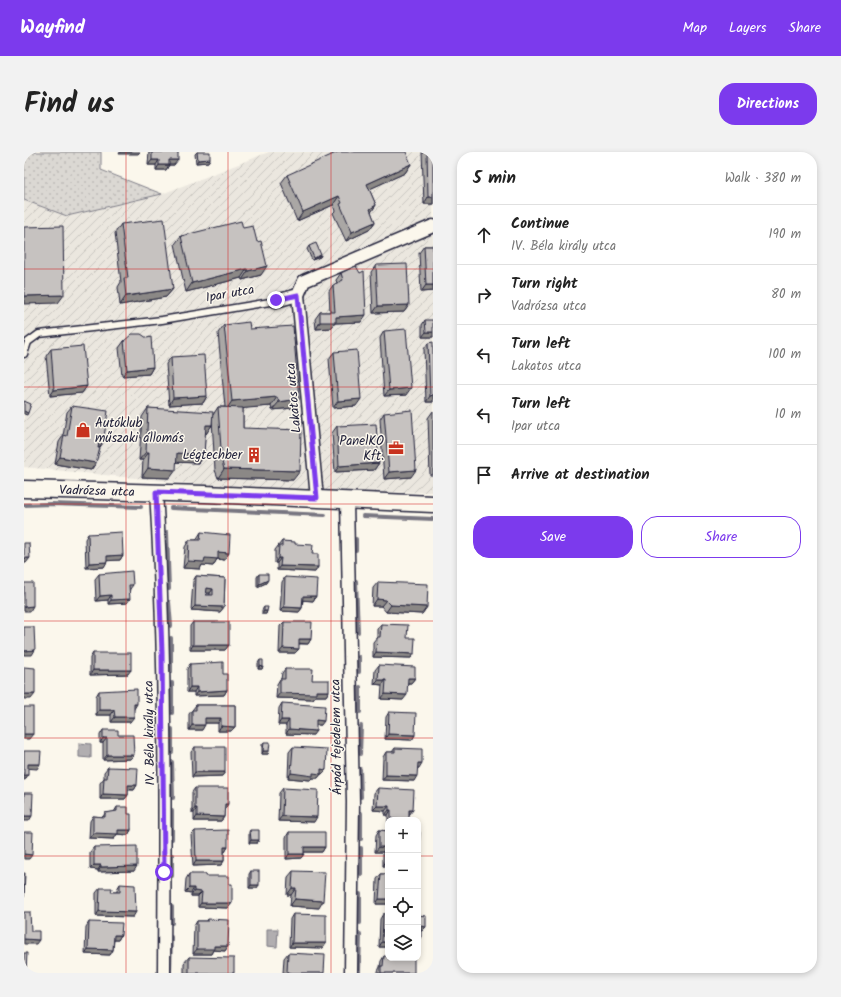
<!DOCTYPE html>
<meta charset="utf-8">
<style>
body{margin:0;font-family:Kalam,sans-serif;background:#f2f2f2;color:#222}
.controls{position:absolute;right:12px;bottom:12px;display:grid;overflow:hidden;border-radius:8px;box-shadow:0 2px 6px #0003}
.controls button{width:36px;height:36px;display:grid;place-items:center;padding:0;border:0;border-bottom:1px solid #e0e0e0;background:#fff;color:#222;font:20px sans-serif}
.stop{position:absolute;width:12px;height:12px;margin:-9px;border:3px solid #7c3aed;border-radius:50%;background:#fff}
.stop.end{background:#7c3aed;border-color:#fff;box-shadow:0 1px 4px #0008}
.list{margin:0;padding:0;list-style:none}
h2{display:flex;justify-content:space-between;align-items:center;height:52px;margin:0;padding:0 16px;font-size:17px}
h2 small{font-size:13px;font-weight:400;color:#767676}
.list li{display:grid;grid-template-columns:26px 1fr auto;gap:12px;align-items:center;box-sizing:border-box;height:60px;padding:0 16px;border-top:1px solid #e0e0e0}
.list b{display:block;font-size:15px;white-space:nowrap}
.list p{margin:0;font-size:13px;white-space:nowrap;color:#767676}
.list em{font-size:13px;font-style:normal;color:#767676}
.actions{display:flex;gap:8px;padding:12px 16px}
.actions a{flex:1;padding:9px 0;border:1px solid #7c3aed;border-radius:16px;text-align:center;font-size:14px;color:#7c3aed}
.actions .main{background:#7c3aed;color:#fff}
.icon{flex:none;width:22px;height:22px;fill:none;stroke:currentColor;stroke-width:2;stroke-linecap:round;stroke-linejoin:round}
.map{position:relative;flex:none;width:409px;height:821px;overflow:hidden;border-radius:16px}
header{display:flex;align-items:center;gap:24px;box-sizing:border-box;height:56px;padding:0 20px;background:#7c3aed;color:#fff}
header strong{font-size:19px}
nav{display:flex;gap:22px;margin-inline-start:auto;font-size:14px}
.intro{display:flex;align-items:center;justify-content:space-between;box-sizing:border-box;height:96px;padding:0 24px}
h1{margin:0;font-size:28px}
.button{padding:10px 18px;border-radius:16px;background:#7c3aed;color:#fff;font-size:14px;font-weight:700}
main{display:flex;gap:24px;padding:0 24px}
aside{flex:1;background:#fff;border-radius:16px;box-shadow:0 2px 6px #0003}
.map>svg:first-child{display:block}
.industrial{fill:url(#industrial-furrows)}
.grass{fill:url(#grass-dots);stroke:#7e7d87}
.water{fill:#b1aeb0;stroke:#787681}
.lines{fill:none;stroke-linecap:round;stroke-linejoin:round}
.stream{stroke:#787681;stroke-width:4}
.lane-casing{stroke:#22223b;stroke-width:9}
.street-casing{stroke:#22223b;stroke-width:15}
.secondary-casing{stroke:#22223b;stroke-width:19}
.lane{stroke:#fbf7ec;stroke-width:6}
.street{stroke:#fbf7ec;stroke-width:12}
.secondary{stroke:#fbf7ec;stroke-width:16}
.wall{fill:#aaa7a5;stroke:#22223b;fill-rule:evenodd}
.shaded-wall{fill:#8b8886;stroke:#22223b}
.building{fill:#c6c2c0;stroke:#22223b;fill-rule:evenodd}
.route{stroke:#7c3aed;stroke-width:5}
.grid{fill:none;stroke:#d62828;stroke-width:1;stroke-opacity:0.55}
.labels{text-anchor:middle;dominant-baseline:central;stroke-width:3;stroke-linejoin:round;paint-order:stroke}
.street-label{font-size:13px;fill:#22223b;stroke:#fbf7ec}
.poi-label{font-size:13px;fill:#22223b;stroke:#fbf7ec;text-anchor:end}
</style>
<header>
<strong>Wayfind</strong>
<nav><a>Map</a><a>Layers</a><a>Share</a></nav>
</header>
<div class="intro"><h1>Find us</h1><a class="button">Directions</a></div>
<main>
<div class="map">
<svg width="409" height="821" viewBox="0 0 409 821">
<defs>
<pattern id="industrial-furrows" width="10" height="10" patternUnits="userSpaceOnUse"><rect width="10" height="10" fill="#ebe7df"/><path d="M-1 1l2-2M0 10L10 0M9 11l2-2" fill="none" stroke="#c9c6c0"/></pattern>
<pattern id="grass-dots" width="8" height="8" patternUnits="userSpaceOnUse"><rect width="8" height="8" fill="#dbd8d3"/><path d="M2 2h.1M6 6h.1" fill="none" stroke="#bcb9b6" stroke-width="1.8" stroke-linecap="round"/></pattern>
</defs>
<rect width="100%" height="100%" fill="#fbf7ec"/>
<filter id="ink" filterUnits="userSpaceOnUse"><feTurbulence type="fractalNoise" baseFrequency=".025" numOctaves="2"/><feDisplacementMap in="SourceGraphic" scale="8" xChannelSelector="R" yChannelSelector="G"/><feConvolveMatrix kernelMatrix="1 2 1 2 8 2 1 2 1" color-interpolation-filters="sRGB"/></filter>
<g filter="url(#ink)">
<path class="industrial" d="M245,0H409V340L263,341L0,315V48L43,64L138,42Z"/>
<path class="grass" d="M0,0H77V18L138,42L43,64L0,48Z"/>
<g class="water">
<path d="M55,591L67,592V606L55,605Z"/>
<path d="M243,777H254L253,795L243,794Z"/>
</g>
<g class="lines">
<g class="stream">
<path d="M0,353L27,352L117,355"/>
<path d="M147,356L301,363"/>
<path d="M339,364L409,367"/>
<path d="M143,380L145,437"/>
<path d="M332,387V398"/>
<path d="M332,429L334,480"/>
<path d="M145,450L147,474"/>
<path d="M335,505V520"/>
<path d="M147,520V486"/>
<path d="M148,531V561"/>
<path d="M336,535V560"/>
<path d="M148,577V600"/>
<path d="M336,602L337,574"/>
<path d="M148,610L149,646"/>
<path d="M336,617L337,645"/>
<path d="M148,659V687"/>
<path d="M337,661V687"/>
<path d="M337,722V696"/>
<path d="M148,724V703"/>
<path d="M336,742V771"/>
<path d="M148,771V755"/>
<path d="M146,821L147,785"/>
<path d="M335,821L336,782"/>
</g>
<g class="lane-casing">
<path id="lane" d="M0,202L4,190L15,182L138,168L252,149"/>
</g>
<g class="street-casing">
<g id="street">
<path d="M274,143L293,346"/>
<path d="M252,149L274,143L280,129L409,74"/>
<path d="M132,340C142,500 141,661 140,821"/>
<path d="M323,349L329,650L327,821"/>
</g>
</g>
<g class="secondary-casing">
<g id="secondary">
<path id="s1" d="M0,337L181,342L409,352"/>
</g>
</g>
<use href="#lane" class="lane"/>
<use href="#street" class="street"/>
<use href="#secondary" class="secondary"/>
</g>
<g class="wall">
<path d="M125,0H154L150,13H145L142,18H132V13H124Z"/>
<path d="M173,0L186,7L184,10L172,11L171,2Z"/>
<path d="M398,0H409V52H400Z"/>
<path d="M387,12L381,21L345,37L352,53L347,60L351,70L345,78L322,89L309,61L311,59L309,53L273,69L257,31L263,23Z"/>
<path d="M97,72L149,137L142,145L96,153L94,135L97,130L91,81Z"/>
<path d="M219,76L237,123L218,128L217,126L162,140L151,92L157,84Z"/>
<path d="M285,94L297,103L296,105L288,108L283,97Z"/>
<path d="M400,94H409V139L397,140L395,101Z"/>
<path d="M352,113L385,153L380,160L349,161L347,120Z"/>
<path d="M317,121L337,170L311,171L307,176L292,177L291,167L296,160H306L305,139L309,133L313,131L312,128Z"/>
<path d="M401,168L409,185H398V173Z"/>
<path d="M200,173L226,177L275,247L269,256L248,258L247,254L219,256V276L269,328L194,326L191,318L188,268V273L182,282H181L180,303L174,311L152,310L146,326L118,325L119,308H115L118,265L124,256L189,263L194,255H201L194,181Z"/>
<path d="M360,179L382,243L360,244L356,186Z"/>
<path d="M100,189L129,215L125,222L98,224L95,196Z"/>
<path d="M404,191L409,250H402L400,197Z"/>
<path d="M27,197L63,234L58,241L26,244L22,204Z"/>
<path d="M310,200L332,254L309,256L305,207Z"/>
<path d="M147,205L183,244L179,251L145,253L142,212Z"/>
<path d="M48,254L72,311L67,318L31,312L35,290L39,284L43,260Z"/>
<path d="M409,259V323H406L404,266Z"/>
<path d="M360,261L387,325L360,327L356,267Z"/>
<path d="M313,274L355,311L350,318L311,320L308,281Z"/>
<path d="M177,380L205,401L200,408L193,407L189,414L178,413L176,417L159,416L161,395L165,388H172Z"/>
<path d="M64,382L99,403L96,408H83L80,415L62,416L61,387Z"/>
<path d="M258,389L271,392L288,402L294,415L291,420L253,418V411H251V398Z"/>
<path d="M75,422L109,433L106,437L103,451L84,452V448L72,449L71,427Z"/>
<path d="M235,422L242,431L233,435V425Z"/>
<path d="M172,424L201,426L200,455L196,460L167,458L169,429ZM183,441H186V443H182Z"/>
<path d="M261,425L292,444L289,449L279,448L278,456L275,460L256,459L258,430Z"/>
<path d="M354,430L403,455L398,462L362,460L357,454H348L349,436Z"/>
<path d="M240,455L243,459L242,462H238V458Z"/>
<path d="M169,470L205,493L201,498H166V474Z"/>
<path d="M260,470L287,487L284,492H275L271,501H255L256,474Z"/>
<path d="M357,472L383,486L390,502L387,506L349,505V490L353,485V477Z"/>
<path d="M69,501L104,522L66,523V506Z"/>
<path d="M236,508L239,515L238,517H234V511Z"/>
<path d="M166,512L199,522L203,538L200,543L170,544V540H163V517Z"/>
<path d="M355,513L391,526L387,531H384L379,548L357,547L358,533L350,532L351,518Z"/>
<path d="M261,517L288,528L305,539L302,544H291L289,547L252,546L253,532L256,527H257L258,521Z"/>
<path d="M75,539L110,557L106,570H87V563H72V544Z"/>
<path d="M258,551L297,573H292L289,583L262,582V573H254L255,556Z"/>
<path d="M172,553H211V575L207,579H194V571H181L178,578H165V562Z"/>
<path d="M365,560L391,583L388,588L361,587L362,565Z"/>
<path d="M79,578L94,583L106,607L79,608V591H76V583Z"/>
<path d="M240,590L245,599L244,602H238V592Z"/>
<path d="M171,595L201,620L198,624L168,625L167,600Z"/>
<path d="M269,595L302,618L298,622H297L294,626H288L286,628L264,626L265,600Z"/>
<path d="M371,596L395,616H393L390,629L358,628L359,605L362,600H368Z"/>
<path d="M84,615L113,633L110,638H104V643L101,647H76V631L80,626V620Z"/>
<path d="M171,636L201,657H200V665L197,669H170V661H168V640Z"/>
<path d="M259,636L290,670L254,669L255,641Z"/>
<path d="M354,636L385,663L384,668H364V671V663H361V659L349,658L350,641Z"/>
<path d="M93,655L104,662L107,678L104,683L93,682L90,687L65,686L66,669L69,664L79,665L81,661L90,660Z"/>
<path d="M226,678L235,688L233,691H225V680Z"/>
<path d="M355,678L364,679V714H359V700H351L352,683Z"/>
<path d="M171,679L204,695L201,700H200V709L197,713L169,714L167,683Z"/>
<path d="M265,680L301,695L298,700H280V702L277,706L262,707V685Z"/>
<path d="M70,695L110,719L74,720V718L66,717V700Z"/>
<path d="M227,719L233,736H225V722Z"/>
<path d="M269,719L295,756L266,754L267,743H263L264,725Z"/>
<path d="M165,722L182,724L205,732L208,751L204,756L174,755V744H167V741L161,740L162,727Z"/>
<path d="M357,722H364V752H352L353,727Z"/>
<path d="M96,732L109,765L72,764V741L76,736L87,740H93V737Z"/>
<path d="M269,762L298,796L265,795L266,767Z"/>
<path d="M359,762H364V795H355L356,767Z"/>
<path d="M184,767L204,794L201,799L189,798L187,802H169L170,774L173,769H183Z"/>
<path d="M65,770L97,783L94,788H90L89,798L86,803L61,802L62,775Z"/>
<path d="M264,801L300,821H259L260,806Z"/>
<path d="M360,804L390,821H354V819L356,815L357,809Z"/>
<path d="M165,805L210,821H160V811Z"/>
</g>
<g class="shaded-wall">
<path d="M96,0H116L114,2H95Z"/>
<path d="M186,7L184,10L172,11L174,8Z"/>
<path d="M128,8H135L132,13H124Z"/>
<path d="M145,8H154L150,13H142Z"/>
<path d="M387,12L381,21L337,41L343,32Z"/>
<path d="M135,13H145L142,18H132Z"/>
<path d="M315,44L309,53L273,69L279,60Z"/>
<path d="M404,45H409V52H400Z"/>
<path d="M352,53L346,62V57Z"/>
<path d="M351,70L345,78L322,89L328,80Z"/>
<path d="M297,103L296,105L288,108L290,106Z"/>
<path d="M243,114L237,123L218,128L224,119Z"/>
<path d="M223,117L217,126L162,140L168,131Z"/>
<path d="M402,133H409V139L397,140Z"/>
<path d="M149,137L142,145L96,153L102,144Z"/>
<path d="M40,143L34,151L0,152V144Z"/>
<path d="M385,153L380,160L349,161L354,154Z"/>
<path d="M342,163L337,170L311,171L307,176L292,177L296,170L312,165Z"/>
<path d="M402,180H409V185H398Z"/>
<path d="M129,215L125,222L98,224L103,218Z"/>
<path d="M63,234L58,241L26,244L30,238Z"/>
<path d="M387,236L382,243L360,244L365,238Z"/>
<path d="M409,243V250H402L406,244Z"/>
<path d="M183,244L179,251L145,253L149,246Z"/>
<path d="M253,245L247,254L202,258L208,249Z"/>
<path d="M275,247L269,256L248,258L255,250Z"/>
<path d="M337,247L332,254L309,256L314,249Z"/>
<path d="M0,259L4,261L3,263L0,262Z"/>
<path d="M182,273H188L182,282L176,281Z"/>
<path d="M75,291H79L74,298Z"/>
<path d="M122,300H125L119,308H115Z"/>
<path d="M153,301L180,303L174,311L146,310Z"/>
<path d="M36,305L72,311L67,318L31,312Z"/>
<path d="M355,311L350,318L311,320L315,314Z"/>
<path d="M124,316L152,318L146,326L118,325Z"/>
<path d="M200,317L276,319L269,328L194,326Z"/>
<path d="M392,318L387,325L360,327L365,320Z"/>
<path d="M194,400L205,401L200,408L193,407L189,414L178,413L176,417L159,416L164,409L181,406Z"/>
<path d="M99,403L96,408L79,409L83,404Z"/>
<path d="M0,406H6L2,411H0Z"/>
<path d="M254,406H257L253,411H251Z"/>
<path d="M83,410L80,415L62,416L65,411Z"/>
<path d="M256,414L294,415L291,420L253,418Z"/>
<path d="M244,428L242,431L233,435L235,432Z"/>
<path d="M183,436L189,437L186,441H179Z"/>
<path d="M87,443L84,448L72,449L76,444Z"/>
<path d="M279,444H292L289,449L275,448Z"/>
<path d="M106,447L103,451L84,452L87,448Z"/>
<path d="M353,447L362,448L357,454H348Z"/>
<path d="M367,453L403,455L398,462L362,460Z"/>
<path d="M9,454L6,459H0V455Z"/>
<path d="M171,454L200,455L196,460L167,458Z"/>
<path d="M260,455L278,456L275,460L256,459Z"/>
<path d="M240,459H243L242,462H238Z"/>
<path d="M275,487H287L284,492L272,491Z"/>
<path d="M169,493H205L201,498H166Z"/>
<path d="M259,496L275,497L271,501H255Z"/>
<path d="M11,498L8,503H0V499Z"/>
<path d="M352,500L390,502L387,506L349,505Z"/>
<path d="M236,514L239,515L238,517H234Z"/>
<path d="M69,518H107L104,522L66,523Z"/>
<path d="M384,526H391L387,531H381Z"/>
<path d="M354,528H362L358,533L350,532Z"/>
<path d="M166,535H173L170,540H163Z"/>
<path d="M203,538L200,543L170,544L173,540Z"/>
<path d="M292,539H305L302,544H291L289,547L252,546L256,541Z"/>
<path d="M0,542H11L7,547H0Z"/>
<path d="M361,542L383,543L379,548L357,547Z"/>
<path d="M110,552H113L110,557H106Z"/>
<path d="M75,558H90L87,563H72Z"/>
<path d="M91,565H110L106,570H87Z"/>
<path d="M181,566H197L194,571H178Z"/>
<path d="M257,568H265L262,573H254Z"/>
<path d="M292,568L300,569L297,573H289Z"/>
<path d="M168,573H181L178,578H165Z"/>
<path d="M197,574L211,575L207,579H194Z"/>
<path d="M265,577L292,579L289,583L262,582Z"/>
<path d="M0,582H9L5,587H0Z"/>
<path d="M364,582L391,583L388,588L361,587Z"/>
<path d="M79,586H83L79,591H76Z"/>
<path d="M239,599H245L244,602H238Z"/>
<path d="M83,603H110L106,607L79,608Z"/>
<path d="M394,611H398L395,616H390Z"/>
<path d="M4,612H16L13,617L1,616Z"/>
<path d="M297,617L302,618L298,622H297L294,626H288L286,628L264,626L267,621H289Z"/>
<path d="M171,620H201L198,624L168,625Z"/>
<path d="M0,623H4L1,628H0Z"/>
<path d="M362,623L393,624L390,629L358,628Z"/>
<path d="M104,633H113L110,638L101,637Z"/>
<path d="M79,642L104,643L101,647H76Z"/>
<path d="M201,652H204L201,657H197Z"/>
<path d="M353,654H365L361,659L349,658Z"/>
<path d="M171,656H173L170,661H168Z"/>
<path d="M365,658H367L364,663H361Z"/>
<path d="M385,658H389L385,663Z"/>
<path d="M0,664H8L5,669H0Z"/>
<path d="M173,664L200,665L197,669H170Z"/>
<path d="M258,664L293,665L290,670L254,669Z"/>
<path d="M367,667L385,668H366Z"/>
<path d="M94,678H107L104,683L93,682L90,687L65,686L69,681Z"/>
<path d="M227,688H235L233,691H225Z"/>
<path d="M200,695H204L201,700H197Z"/>
<path d="M280,695H301L298,700H277Z"/>
<path d="M355,695H362L359,700H351Z"/>
<path d="M0,702L8,703L5,707H0Z"/>
<path d="M265,702H280L277,706L262,707Z"/>
<path d="M172,709H200L197,713L169,714Z"/>
<path d="M362,709H364V714H359Z"/>
<path d="M70,713H77L74,718L66,717Z"/>
<path d="M113,714L110,719L74,720L77,715Z"/>
<path d="M227,733H235L233,736H225Z"/>
<path d="M165,736H170L167,741L161,740Z"/>
<path d="M268,736H272L267,743H263Z"/>
<path d="M170,739L178,740L174,744H167Z"/>
<path d="M271,747L299,749L295,756L266,754Z"/>
<path d="M355,747H364V752H352Z"/>
<path d="M177,751H208L204,756L174,755Z"/>
<path d="M75,759L112,760L109,765L72,764Z"/>
<path d="M397,774L402,775L398,779H394Z"/>
<path d="M90,783H97L94,788H87Z"/>
<path d="M394,785H397L394,789Z"/>
<path d="M0,787L15,788L12,792H0Z"/>
<path d="M358,790H364V795H355Z"/>
<path d="M268,791H302L298,796L265,795Z"/>
<path d="M190,794H204L201,799L189,798L187,802H169L173,797Z"/>
<path d="M64,797L89,798L86,803L61,802Z"/>
</g>
<g class="building">
<path d="M128,0H154V8H145V13H135V8H128Z"/>
<path d="M173,0H186V7L174,8Z"/>
<path d="M314,0H382L387,12L343,32L352,53L346,57L351,70L328,80L316,52L318,51L315,44L279,60L263,23Z"/>
<path d="M403,0H409V45H404Z"/>
<path d="M140,67L149,137L102,144L100,126H104L97,72Z"/>
<path d="M217,69L219,76L229,74L233,90L237,89L243,114L224,119L223,117L168,131L157,84Z"/>
<path d="M39,74L40,143L0,144V75Z"/>
<path d="M292,91L297,103L290,106L285,94Z"/>
<path d="M400,94H409V133H402Z"/>
<path d="M383,112L385,153L354,154L352,113Z"/>
<path d="M332,114L336,121L340,119L342,163L312,165V170H296V160H311L309,133L319,128L317,121Z"/>
<path d="M401,168H409V180H402Z"/>
<path d="M225,170L226,177L269,174L275,247L255,250L253,245L208,249L200,173Z"/>
<path d="M382,177L387,236L365,238L360,179Z"/>
<path d="M108,182H117L123,186L127,185L129,215L103,218L100,189Z"/>
<path d="M409,190V243L406,244L404,191Z"/>
<path d="M59,194L63,234L30,238L27,197Z"/>
<path d="M333,198L337,247L314,249L310,200Z"/>
<path d="M180,203L183,244L149,246L147,205Z"/>
<path d="M0,249L7,252L4,261L0,259Z"/>
<path d="M48,254L84,259L79,291H75L74,296H76L72,311L36,305L40,283L43,284Z"/>
<path d="M194,255L219,256V276L277,278L276,319L200,317L198,310Z"/>
<path d="M124,256L189,260L188,273H182L180,303L153,301L152,318L124,316L125,300H122Z"/>
<path d="M388,258L392,318L365,320L360,261Z"/>
<path d="M352,272L355,311L315,314L313,274Z"/>
<path d="M98,380L99,403L83,404V410L65,411L64,382Z"/>
<path d="M177,380L206,383L205,401L194,400V407L181,406L180,410L164,409L165,388H176Z"/>
<path d="M258,389L271,390V392L289,393L288,402H294V415L256,414L257,406H254L255,394H258Z"/>
<path d="M0,391H5L6,406H0Z"/>
<path d="M108,419L109,433H105L106,447L87,448V443L76,444L75,422Z"/>
<path d="M235,422H244V428L235,432Z"/>
<path d="M172,424L201,426L200,455L171,454ZM183,436L189,437V443H182Z"/>
<path d="M261,425L293,427L292,444H279L278,456L260,455Z"/>
<path d="M354,430L404,432L403,455L367,453L362,448L353,447Z"/>
<path d="M0,431H9V454L0,455Z"/>
<path d="M240,455H244L243,459H240Z"/>
<rect x="169" y="470" width="36" height="23"/>
<path d="M260,470H288L287,487H275V497L259,496Z"/>
<path d="M357,472L384,473L383,486H391L390,502L352,500L353,485H356Z"/>
<path d="M0,475H10L11,498L0,499Z"/>
<rect x="69" y="501" width="38" height="17"/>
<path d="M236,508H239V515L236,514Z"/>
<path d="M199,510V522H203V538L173,540V535H166V512Z"/>
<path d="M355,513L391,515V526H384L383,543L361,542L362,528H354Z"/>
<path d="M0,515L11,516V542H0Z"/>
<path d="M261,517H289L288,528H305V539H292V542L256,541V527H261Z"/>
<path d="M113,537V552H110V565H91L90,558H75V539Z"/>
<path d="M258,551L301,554L300,569L292,568V579L265,577V568H257Z"/>
<path d="M172,553H211V575L197,574V566H181V573H168V558H172Z"/>
<rect x="0" y="555" width="9" height="27"/>
<path d="M365,560L392,561L391,583L364,582Z"/>
<path d="M79,578H94V583H109L110,603H83V586H79Z"/>
<path d="M240,590H246L245,599H239Z"/>
<rect x="171" y="595" width="30" height="25"/>
<path d="M269,595L303,597L302,618L297,617V622L289,621V624L267,621Z"/>
<path d="M371,596L398,597V611H394L393,624L362,623V600H371Z"/>
<path d="M0,599H17L16,612H4V623H0Z"/>
<path d="M84,615L114,616L113,633H104V643L79,642L80,626H83Z"/>
<path d="M171,636H204V652H201L200,665L173,664V656H171Z"/>
<path d="M259,636L294,638L293,665L258,664Z"/>
<path d="M354,636L390,638L389,658H385V668L367,667V658H365V654H353Z"/>
<path d="M0,641H9L8,664H0Z"/>
<path d="M93,655H104V662H107V678H94V682L69,681V664L81,665V661L93,659Z"/>
<path d="M204,678V695H200V709H172L171,679Z"/>
<path d="M226,678H235V688H227Z"/>
<path d="M355,678L364,679V709H362V695H355Z"/>
<path d="M0,680H9L8,703L0,702Z"/>
<path d="M265,680H301V695H280V702H265Z"/>
<path d="M394,680H396L395,701H394Z"/>
<path d="M113,694V714L77,715V713H70V695Z"/>
<rect x="227" y="719" width="8" height="14"/>
<path d="M269,719L301,720L299,749L271,747L272,736H268Z"/>
<path d="M0,721H1L0,745Z"/>
<path d="M165,722H182V724H205V732H208V751H177L178,740L170,739V736H165Z"/>
<path d="M357,722H364V747H355Z"/>
<path d="M96,732L111,733L112,760L75,759L76,736H88L87,740H96Z"/>
<path d="M0,760H6L7,779H15V788L0,787Z"/>
<path d="M269,762L302,763V791H268Z"/>
<path d="M359,762H364V790H358Z"/>
<path d="M394,763L402,764V775L397,774V785H394Z"/>
<path d="M184,767L205,768L204,794H190V797H173V769H184Z"/>
<path d="M65,770L98,771L97,783H90L89,798L64,797Z"/>
<path d="M0,801H3L2,821H0Z"/>
<path d="M264,801L301,803L300,821H267L263,820Z"/>
<path d="M360,804H364V806H390V821H357V814H359Z"/>
<path d="M165,805L210,806V821H165Z"/>
</g>
</g>
<g class="lines" filter="url(#ink)">
<path class="route" d="M140,720L138,500L132,340L293,346L274,143L252,148"/>
</g>
<path class="grid" d="M102,0V821M204,0V821M307,0V821M0,117H409M0,235H409M0,352H409M0,469H409M0,586H409M0,704H364M394,704H409"/>
<defs>
<g id="shop-bare" transform="scale(1.2)"><path d="M-5-2.5h2.3a2.7 3.5 0 0 1 5.4 0H5L5.5 6h-11ZM-1.5-2.5h3a1.5 2.3 0 0 0-3 0Z" fill="#c8321e" stroke="#fbf7ec" stroke-width="2.5" paint-order="stroke"/></g>
<g id="office-bare" transform="scale(1.2)"><path d="M-6-3h4V-5.5h4V-3h4V5H-6ZM-1-4.5V-3h2v-1.5ZM-6 0V1H6V0Z" fill="#c8321e" stroke="#fbf7ec" stroke-width="2.5" paint-order="stroke"/></g>
<g id="building-bare" transform="scale(1.2)"><path d="M-4-6H4V6H1V3H-1V6H-4ZM-2.5-4.3h1.7v1.8h-1.7ZM.8-4.3h1.7v1.8H.8ZM-2.5-1h1.7V.8h-1.7ZM.8-1h1.7V.8H.8Z" fill="#c8321e" stroke="#fbf7ec" stroke-width="2.5" paint-order="stroke"/></g>
</defs>
<g fill-rule="evenodd">
<use href="#shop-bare" x="59" y="278"/>
<use href="#office-bare" x="372" y="296"/>
<use href="#building-bare" x="230" y="303"/>
</g>
<g class="labels">
<g class="street-label">
<text transform="translate(206 142) rotate(-10)">Ipar utca</text>
<text transform="translate(270 246) rotate(-95)">Lakatos utca</text>
<text stroke="none"><textPath href="#s1" startOffset="73">Vadrózsa utca</textPath></text>
<text transform="translate(126 581) rotate(-91)">IV. Béla király utca</text>
<text transform="translate(313 585) rotate(-91)">Árpád fejedelem utca</text>
</g>
<g class="poi-label">
<text x="71" y="271" text-anchor="start">Autóklub<tspan x="71" dy="15">műszaki állomás</tspan></text>
<text x="360" y="289">PanelKO<tspan x="360" dy="15">Kft.</tspan></text>
<text x="218" y="303">Légtechber</text>
</g>
</g>
</svg>
<div class="controls">
<button>+</button>
<button>−</button>
<button><svg class="icon" aria-label="locate" viewBox="0 0 24 24"><circle cx="12" cy="12" r="6"/><path d="M12 2v4M12 18v4M2 12h4M18 12h4"/></svg></button>
<button><svg class="icon" aria-label="layers" viewBox="0 0 24 24"><path d="M12 4l9 5-9 5-9-5zM3 14l9 5 9-5"/></svg></button>
</div>
<div class="stop" style="left:140px;top:720px"></div>
<div class="stop end" style="left:252px;top:148px"></div>
</div>
<aside>
<h2>5 min<small>Walk · 380 m</small></h2>
<ul class="list">
<li><svg class="icon" aria-label="ahead" viewBox="0 0 24 24"><path d="M12 20V5M6 11l6-6 6 6"/></svg><div><b>Continue</b><p>IV. Béla király utca</p></div><em>190 m</em></li>
<li><svg class="icon" aria-label="right" viewBox="0 0 24 24"><path d="M7 20v-9h11M14 6l5 5-5 5"/></svg><div><b>Turn right</b><p>Vadrózsa utca</p></div><em>80 m</em></li>
<li><svg class="icon" aria-label="left" viewBox="0 0 24 24"><path d="M17 20v-9H6M10 6l-5 5 5 5"/></svg><div><b>Turn left</b><p>Lakatos utca</p></div><em>100 m</em></li>
<li><svg class="icon" aria-label="left" viewBox="0 0 24 24"><path d="M17 20v-9H6M10 6l-5 5 5 5"/></svg><div><b>Turn left</b><p>Ipar utca</p></div><em>10 m</em></li>
<li><svg class="icon" aria-label="arrive" viewBox="0 0 24 24"><path d="M6 21V4h12l-3 4 3 4H6"/></svg><div><b>Arrive at destination</b></div></li>
</ul>
<div class="actions"><a class="main">Save</a><a>Share</a></div>
</aside>
</main>
